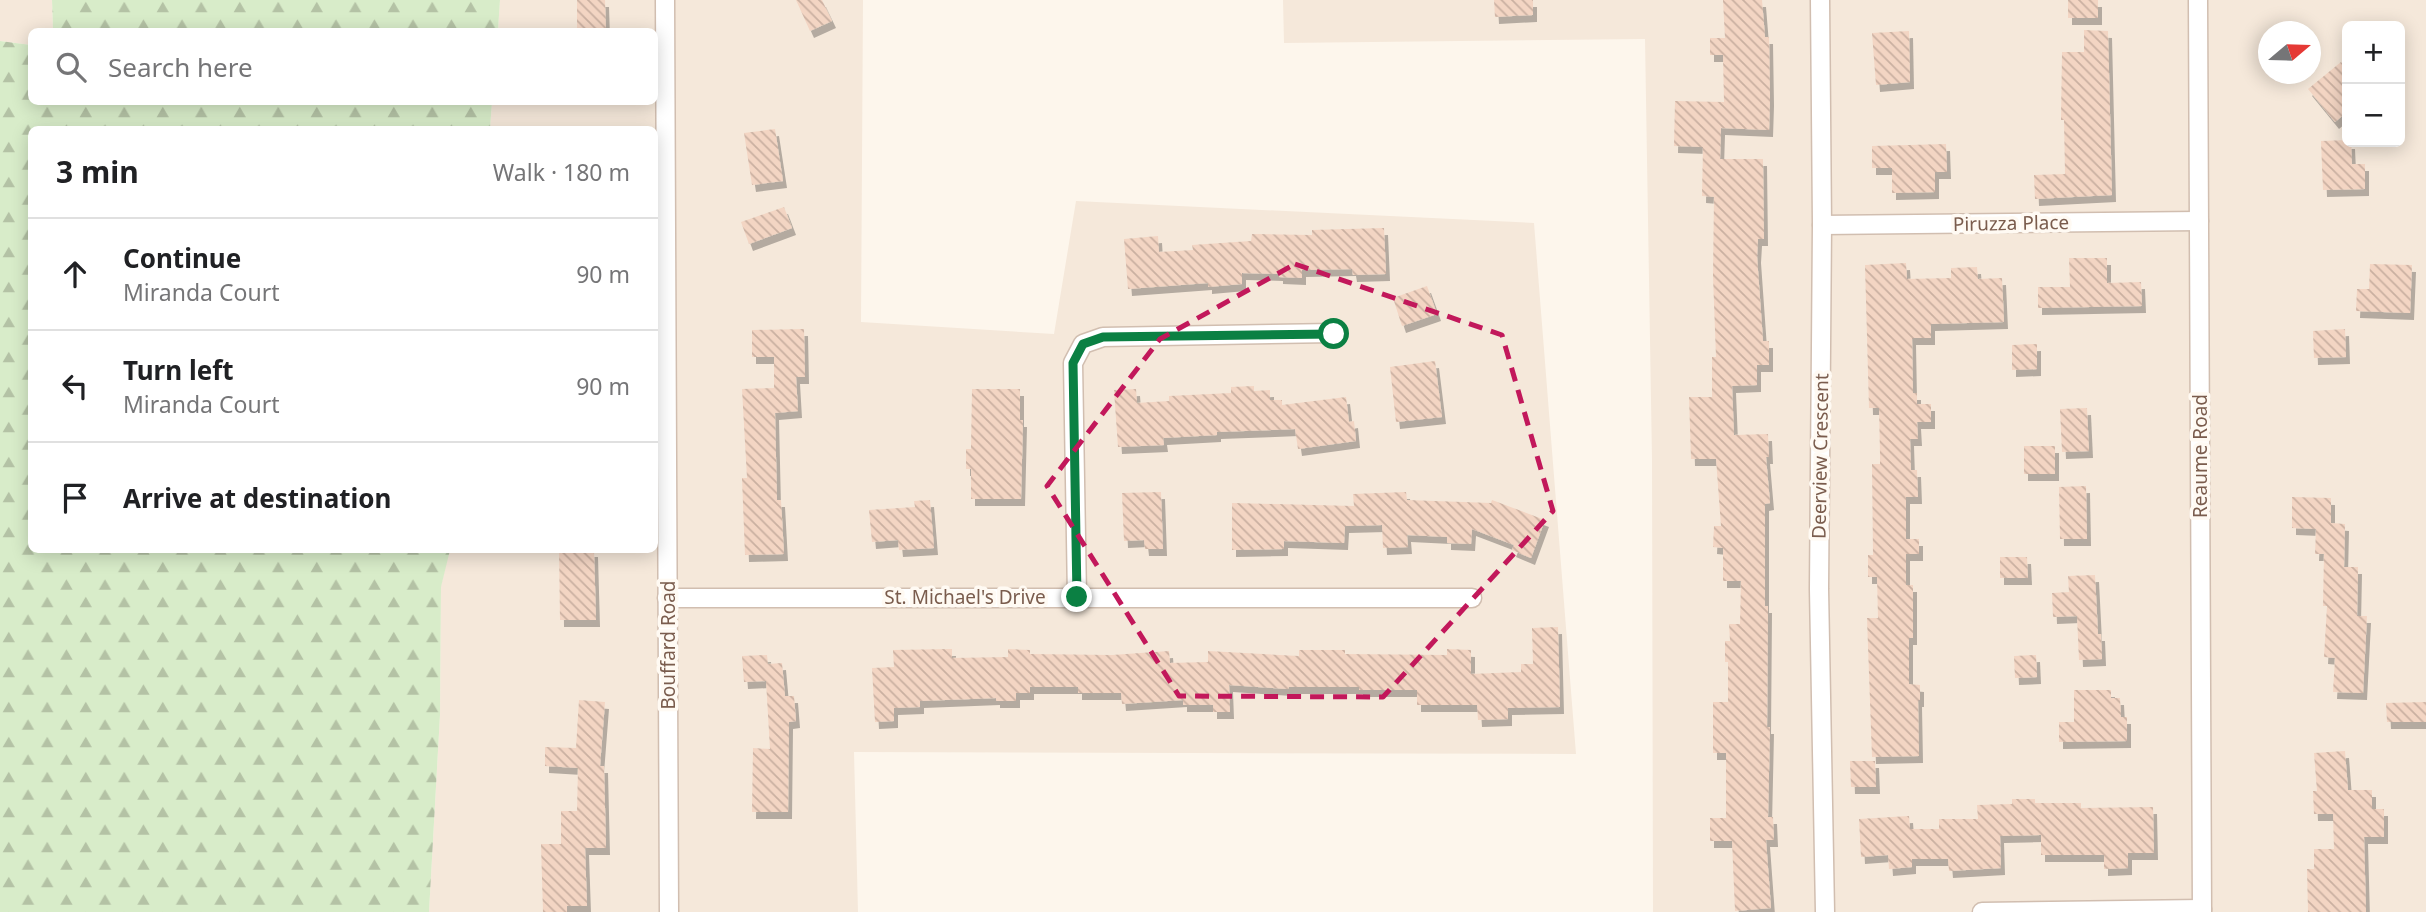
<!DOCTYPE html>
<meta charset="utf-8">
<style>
body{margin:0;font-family:"Noto Sans",sans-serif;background:#f2f2f2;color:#202124}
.controls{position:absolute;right:21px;top:21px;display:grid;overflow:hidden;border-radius:10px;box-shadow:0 4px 18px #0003}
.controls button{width:63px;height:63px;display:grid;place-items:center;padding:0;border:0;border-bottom:2px solid #e0e0e0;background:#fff;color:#202124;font:35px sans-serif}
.compass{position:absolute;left:2258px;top:21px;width:63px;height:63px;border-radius:50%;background:#fff;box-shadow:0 4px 18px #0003;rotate:71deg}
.stop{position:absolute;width:21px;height:21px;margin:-16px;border:5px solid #0b8043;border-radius:50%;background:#fff}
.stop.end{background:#0b8043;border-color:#fff;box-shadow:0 2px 7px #0008}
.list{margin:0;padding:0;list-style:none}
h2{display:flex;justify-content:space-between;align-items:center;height:91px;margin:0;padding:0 28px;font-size:30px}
h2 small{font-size:23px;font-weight:400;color:#757577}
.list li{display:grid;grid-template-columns:46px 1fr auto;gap:21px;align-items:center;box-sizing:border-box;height:112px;padding:0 28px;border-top:2px solid #e0e0e0}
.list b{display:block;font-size:26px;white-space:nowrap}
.list p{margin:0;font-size:23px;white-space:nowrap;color:#757577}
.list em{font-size:23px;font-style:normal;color:#757577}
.icon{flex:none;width:38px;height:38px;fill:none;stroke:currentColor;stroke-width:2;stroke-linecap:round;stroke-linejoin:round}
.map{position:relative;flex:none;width:2426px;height:912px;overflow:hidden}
.search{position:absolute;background:#fff;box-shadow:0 4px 18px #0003;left:28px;top:28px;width:630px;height:77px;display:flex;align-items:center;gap:18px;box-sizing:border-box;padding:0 24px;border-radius:10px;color:#757577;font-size:26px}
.panel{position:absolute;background:#fff;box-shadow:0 4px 18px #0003;left:28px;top:126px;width:630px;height:427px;border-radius:10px}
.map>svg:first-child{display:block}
.residential{fill:#f5e8da;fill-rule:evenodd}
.forest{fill:url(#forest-firs)}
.building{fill:url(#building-back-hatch);filter:url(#shadow)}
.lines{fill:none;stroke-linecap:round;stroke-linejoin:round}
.street-casing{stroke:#d1beb0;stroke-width:21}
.street{stroke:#fff;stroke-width:18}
.route{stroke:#0b8043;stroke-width:9}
.marked{fill:none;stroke:#c2185b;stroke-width:5;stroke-dasharray:14 9;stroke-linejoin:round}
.labels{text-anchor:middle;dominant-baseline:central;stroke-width:7;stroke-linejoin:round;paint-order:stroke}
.street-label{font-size:19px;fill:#7a5c4d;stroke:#fffaf3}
</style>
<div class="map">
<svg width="2426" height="912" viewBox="0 0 2426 912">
<defs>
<pattern id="forest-firs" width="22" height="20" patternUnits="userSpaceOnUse" patternTransform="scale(1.75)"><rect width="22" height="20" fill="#d8ecc9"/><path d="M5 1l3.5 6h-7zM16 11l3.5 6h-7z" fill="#b4c2a5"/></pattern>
<pattern id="building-back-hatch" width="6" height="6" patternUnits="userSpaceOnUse" patternTransform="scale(1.75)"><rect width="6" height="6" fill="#f3d5c3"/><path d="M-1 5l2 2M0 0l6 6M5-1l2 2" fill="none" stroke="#cab0a1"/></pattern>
<filter id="shadow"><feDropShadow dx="4" dy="7" stdDeviation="0" flood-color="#0004"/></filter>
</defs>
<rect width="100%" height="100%" fill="#fdf6ec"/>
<g class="residential">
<path d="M0,0H52L53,31L32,32L31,45L0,41Z"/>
<path d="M500,0H863L861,322L1054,334L1076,201L1534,223L1576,754L854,752L858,912H429L440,715L441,586L449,550H654V130L490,129L492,102H654V32L498,31Z"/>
<path d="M1283,0H2426V912H1653L1652,459L1645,39L1284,43ZM2347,26H2400V142H2347ZM2268,32H2310V74H2268Z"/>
</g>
<g class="forest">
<path d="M52,0H500L498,31L53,32Z"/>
<path d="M0,41L31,45L32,102H492L490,129L32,130V550H450L441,587L440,715L429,912H0Z"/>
</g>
<g class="building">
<path d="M577,0H605L606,32H577Z"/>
<path d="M796,0H822L832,21L810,31Z"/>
<path d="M1494,0H1533V15L1495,17Z"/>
<path d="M1723,0H1762L1765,37H1769L1770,99L1769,130L1721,128L1720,159H1763L1764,239H1758L1757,256L1763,341H1769V365H1757V385L1732,386L1734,435L1768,434L1769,457H1766L1770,503L1765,504V606H1768L1767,727H1770L1768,817H1773L1774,840H1766L1771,908L1735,911L1732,841H1710V818H1726V753H1713V702H1728V662H1725V641H1730L1729,624H1740L1741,581H1723V548L1713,547L1714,526H1721L1716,459H1691L1689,397H1712V357H1716L1713,276L1714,197L1702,196L1703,147L1674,146L1675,101L1724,102L1723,55H1710V38H1725Z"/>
<rect x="2068" y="0" width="30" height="18"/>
<path d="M2084,30L2108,31L2112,195L2035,199L2034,175L2065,174L2064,120H2061L2062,52H2084Z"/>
<path d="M1909,31L1910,82L1876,85L1872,33Z"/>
<path d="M2341,62L2347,70V112L2335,122L2308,89Z"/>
<path d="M775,129L783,181L752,185L744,133Z"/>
<path d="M2347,140V142H2351L2352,164H2365V189L2323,190L2321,141Z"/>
<path d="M1946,144L1947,172H1935V192L1892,193V168H1872V146Z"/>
<path d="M784,207L792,228L749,244L741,222Z"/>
<path d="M1384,228L1386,274L1353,275L1352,269L1302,270V278L1279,277V274L1242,273V284L1208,287V283L1128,289L1124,239L1158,236L1159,252L1193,250L1192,245L1251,241L1252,234L1312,235V230Z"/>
<path d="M2069,258H2107V283L2141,282L2142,306L2038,308V287H2070Z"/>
<path d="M1906,263L1907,279L1951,278V268L1977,267L1978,279L2002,278L2004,322L1931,324V338H1912L1913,393H1917V404H1931V422H1917L1918,439H1910L1911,470H1917L1918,497H1906V539H1919V554H1906V585H1913V638H1909V684L1920,685V700H1918L1919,756L1872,757L1867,618H1878L1877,577H1868V555H1873L1872,464H1880V454L1879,408H1869L1865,265Z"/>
<path d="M2370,264L2412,265L2410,313L2356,311L2357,289H2369Z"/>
<path d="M1427,286L1437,314L1402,326L1393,298Z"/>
<path d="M804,329L805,377H796L798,411L775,413L777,500H781L784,554L745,555L742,478H747L742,389L774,388V357H752V330Z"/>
<path d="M2345,329L2346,357L2314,358L2313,331Z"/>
<path d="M2037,344V369L2012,370V345Z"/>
<path d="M1435,361L1442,417L1396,422L1390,367Z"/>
<path d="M1254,386V391L1270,390V400H1282V405L1346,397L1349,422L1354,421L1356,441L1298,449L1295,429L1217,432V435L1163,438L1164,445L1118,447L1114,390L1136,389L1137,403L1169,401V396L1231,393V387Z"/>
<path d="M972,389H1020V420H1023L1021,499H971V469H966V449H971Z"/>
<path d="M2087,408L2089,451L2062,452L2060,409Z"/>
<rect x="2024" y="446" width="31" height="28"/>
<path d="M2086,486L2087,539H2060L2059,487Z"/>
<path d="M1161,492L1163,549H1145L1144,540L1124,541L1122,493Z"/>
<path d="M1406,492L1407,500L1491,503L1492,500L1545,520L1531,558L1512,550L1514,545L1472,529L1471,544L1447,543V537L1407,535L1408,547L1383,548L1382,525L1345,526L1344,543L1284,541V549L1232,550V503L1354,506L1353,494Z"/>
<path d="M2292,497L2331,498V523L2345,524L2344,567H2358L2357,616H2367L2363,693L2333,692L2335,658L2324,657L2327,606H2323L2324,554H2315L2316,529L2292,528Z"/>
<path d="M930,500L934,548L899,550L898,540L872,542L869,510L915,507L914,501Z"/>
<path d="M559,550H594L596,620H560Z"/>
<path d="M2000,557H2027L2028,578H2000Z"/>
<path d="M2095,575L2098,634H2101L2102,659L2079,660L2077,616L2053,617L2052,593L2069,592L2068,576Z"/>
<path d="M1558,627L1560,707L1508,708V719L1478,720L1477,705H1417V690H1359V687H1289L1288,689L1229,685L1230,712H1213V705H1183V700L1122,704L1121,693H1078V687H1030V693H1016V701H996V698L920,701V707L894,708V721L875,722L872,668L894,667L893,650L952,649V658L1008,657V649L1030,650V654L1112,655L1169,651L1170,663L1208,662V651L1299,656V650H1345V654L1447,655V649L1471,650V674L1521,672V664H1533L1532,628Z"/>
<path d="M767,655L768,664L782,663L785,696H794L796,721L789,722L788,812H752L753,748L770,749L766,681L744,682L742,656Z"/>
<path d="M2036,655L2037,677L2015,678L2014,656Z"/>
<path d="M2074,690H2111V698H2120L2121,717H2127V741L2059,742V722H2074Z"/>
<path d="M579,700L605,702L600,766H604L606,848H585L587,906H567V912H543L541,844H561V811H577L578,768L545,766V747L576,748Z"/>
<path d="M2426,702V722H2387L2386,703Z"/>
<path d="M2345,751L2348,790H2372V809H2384V837H2364L2366,912H2308L2307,869H2314V849H2334L2333,814H2314L2313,791H2317L2314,753Z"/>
<path d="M1850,761H1875L1876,787H1851Z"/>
<path d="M2012,799H2035V803H2081V808L2153,807L2154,853H2128V868L2104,869V855H2041V835L2000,836L2001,868L1949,871L1948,859H1912V867L1889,869L1888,855L1861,857L1859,819L1909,816L1910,829H1939V819H1978L1977,805L2012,804Z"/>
</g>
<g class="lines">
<g class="street-casing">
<g id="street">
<path d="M665,0L669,912"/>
<path d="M1820,0L1822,225L1819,589L1825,912"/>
<path d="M2198,0L2202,912"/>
<path d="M1822,225L2199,221"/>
<path d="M1077,597L1073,363L1083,344L1103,337L1334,333"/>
<path d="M667,598H1472"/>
<path d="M1982,912L2202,909"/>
</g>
</g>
<use href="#street" class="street"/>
</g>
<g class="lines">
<path class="route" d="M1077,597L1073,363L1083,344L1103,337L1334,334"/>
</g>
<path class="marked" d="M1295,264L1502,335L1553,511L1383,697L1179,696L1047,486L1160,339Z"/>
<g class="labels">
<g class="street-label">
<text transform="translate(2011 223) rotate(-1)">Piruzza Place</text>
<text transform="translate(1820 456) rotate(-89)">Deerview Crescent</text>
<text transform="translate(2200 456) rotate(-90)">Reaume Road</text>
<text x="965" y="597">St. Michael's Drive</text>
<text transform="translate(668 645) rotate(-90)">Bouffard Road</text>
</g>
</g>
</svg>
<div class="controls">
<button>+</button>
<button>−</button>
</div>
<svg class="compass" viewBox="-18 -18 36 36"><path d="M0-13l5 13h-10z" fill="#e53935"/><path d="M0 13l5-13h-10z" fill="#757577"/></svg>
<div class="stop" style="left:1334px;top:334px"></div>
<div class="stop end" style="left:1077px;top:597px"></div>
<div class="search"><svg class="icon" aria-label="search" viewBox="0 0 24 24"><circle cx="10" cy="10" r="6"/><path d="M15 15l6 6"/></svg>Search here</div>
<section class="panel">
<h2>3 min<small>Walk · 180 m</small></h2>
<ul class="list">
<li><svg class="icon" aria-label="ahead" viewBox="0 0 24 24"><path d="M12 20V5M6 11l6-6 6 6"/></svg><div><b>Continue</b><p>Miranda Court</p></div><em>90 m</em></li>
<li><svg class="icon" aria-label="left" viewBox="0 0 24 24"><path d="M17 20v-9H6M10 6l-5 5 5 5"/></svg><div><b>Turn left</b><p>Miranda Court</p></div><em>90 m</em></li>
<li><svg class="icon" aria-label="arrive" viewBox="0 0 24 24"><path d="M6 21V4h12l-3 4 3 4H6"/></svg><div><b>Arrive at destination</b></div></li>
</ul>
</section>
</div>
